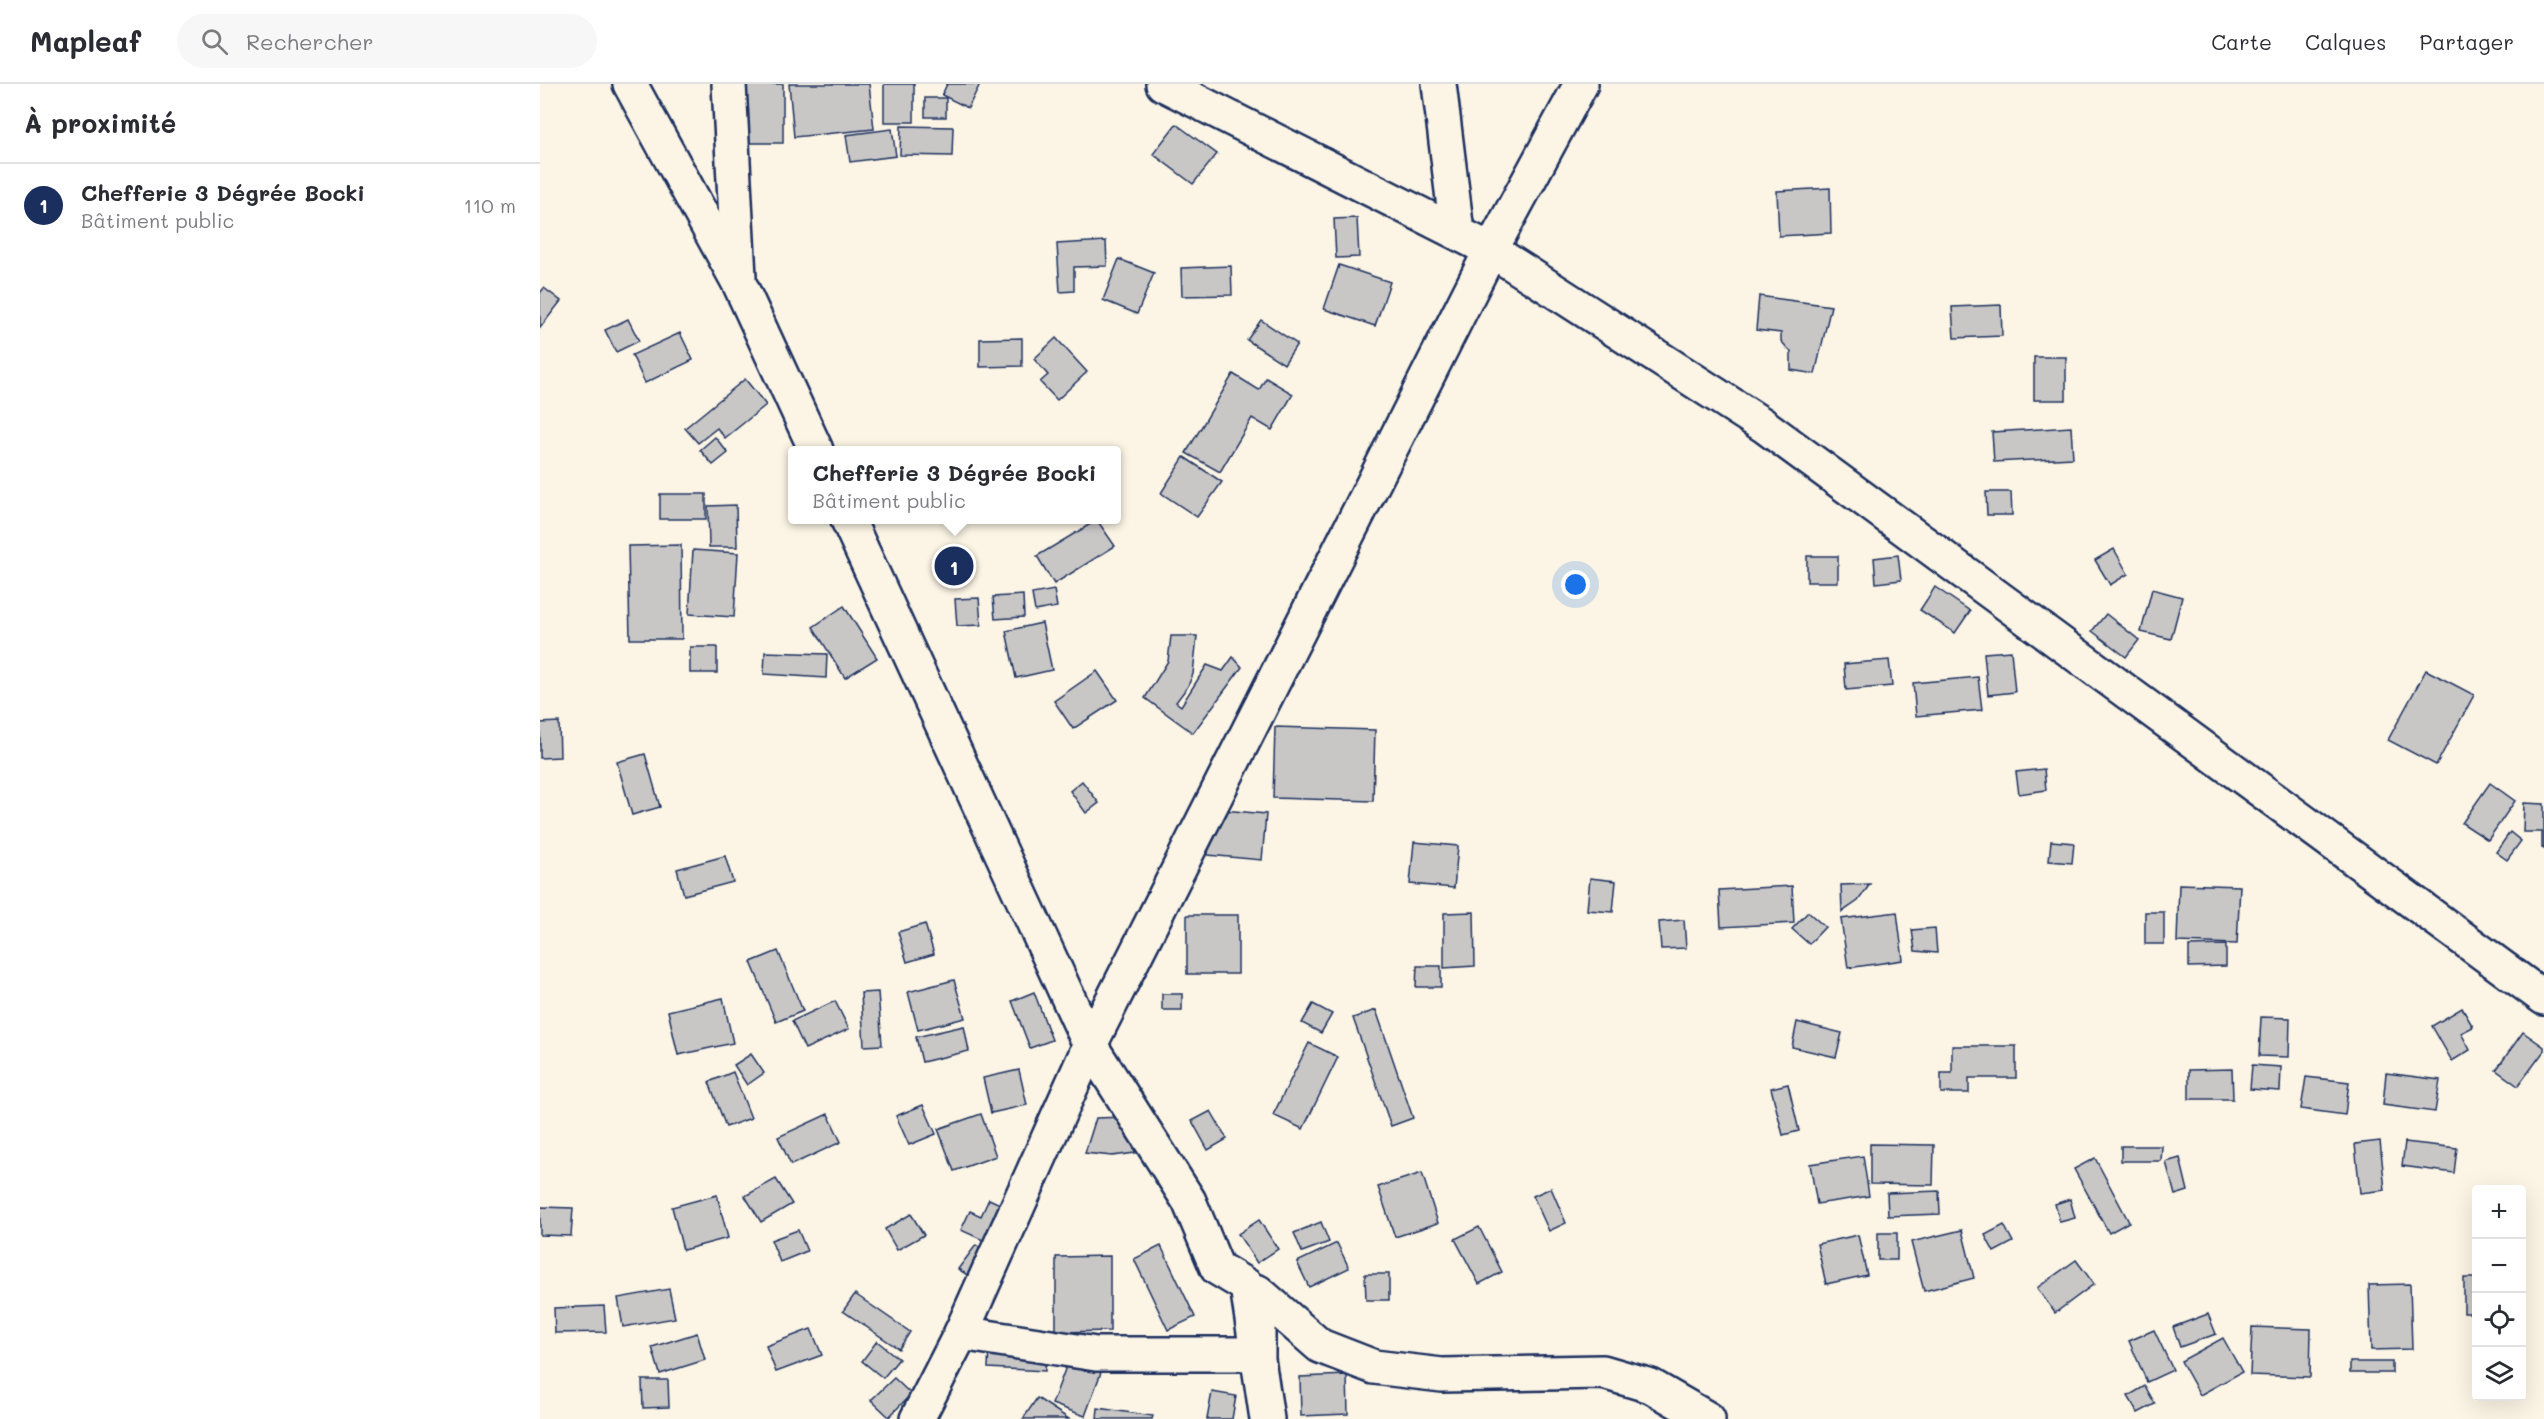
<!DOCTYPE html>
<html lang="fr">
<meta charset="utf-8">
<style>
body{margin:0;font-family:Mali,sans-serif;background:#f7f7f7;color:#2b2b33}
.controls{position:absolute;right:18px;bottom:18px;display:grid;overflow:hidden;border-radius:6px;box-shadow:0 6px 24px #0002}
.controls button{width:54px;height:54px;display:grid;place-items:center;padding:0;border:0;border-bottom:2px solid #e1e1e2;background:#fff;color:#2b2b33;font:30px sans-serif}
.you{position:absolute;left:1036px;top:501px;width:21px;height:21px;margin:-15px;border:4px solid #fff;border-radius:50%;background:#1a73e8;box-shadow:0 0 0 9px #1a73e833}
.badge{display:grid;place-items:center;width:39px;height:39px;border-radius:50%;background:#1b2f5e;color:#fff;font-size:20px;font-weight:700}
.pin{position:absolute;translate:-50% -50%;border:3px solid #fff;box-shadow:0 2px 6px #0006}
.popup{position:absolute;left:248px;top:362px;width:333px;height:78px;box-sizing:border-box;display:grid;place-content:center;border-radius:6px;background:#fff;filter:drop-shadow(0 2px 4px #0005);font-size:20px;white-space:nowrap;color:#7c7c81}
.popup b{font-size:22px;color:#2b2b33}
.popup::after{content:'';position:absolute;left:50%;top:100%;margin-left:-12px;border:12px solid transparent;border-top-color:#fff}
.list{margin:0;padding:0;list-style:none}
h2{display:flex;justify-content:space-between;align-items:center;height:78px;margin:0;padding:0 24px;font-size:26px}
h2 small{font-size:20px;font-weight:400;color:#7c7c81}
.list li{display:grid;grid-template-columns:39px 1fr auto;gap:18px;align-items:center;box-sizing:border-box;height:84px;padding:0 24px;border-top:2px solid #e1e1e2}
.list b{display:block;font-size:22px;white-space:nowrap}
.list p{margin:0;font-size:20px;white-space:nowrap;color:#7c7c81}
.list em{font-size:20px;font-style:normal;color:#7c7c81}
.icon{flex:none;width:33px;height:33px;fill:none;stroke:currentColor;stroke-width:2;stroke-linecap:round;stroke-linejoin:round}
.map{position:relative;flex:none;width:2004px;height:1335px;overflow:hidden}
header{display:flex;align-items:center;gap:36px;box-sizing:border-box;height:84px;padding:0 30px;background:#fff;border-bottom:2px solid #e1e1e2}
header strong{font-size:28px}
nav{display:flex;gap:33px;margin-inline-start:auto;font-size:21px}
.search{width:420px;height:54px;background:#f7f7f7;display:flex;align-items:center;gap:15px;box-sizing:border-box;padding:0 21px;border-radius:33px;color:#7c7c81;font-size:22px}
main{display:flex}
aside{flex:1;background:#fff}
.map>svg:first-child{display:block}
.building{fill:#c8c7c6;stroke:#1b2f5e;stroke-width:1.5}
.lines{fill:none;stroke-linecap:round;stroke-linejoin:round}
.minor-casing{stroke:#1b2f5e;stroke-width:38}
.minor{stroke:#fcf5e5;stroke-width:33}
</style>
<header>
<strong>Mapleaf</strong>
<div class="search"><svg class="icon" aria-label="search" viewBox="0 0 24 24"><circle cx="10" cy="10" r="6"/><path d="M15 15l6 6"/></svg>Rechercher</div>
<nav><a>Carte</a><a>Calques</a><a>Partager</a></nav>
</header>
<main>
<aside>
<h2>À proximité<small></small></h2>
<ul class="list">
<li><span class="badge">1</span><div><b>Chefferie 3 Dégrée Bocki</b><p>Bâtiment public</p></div><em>110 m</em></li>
</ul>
</aside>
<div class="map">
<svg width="2004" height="1335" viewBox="0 0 2004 1335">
<rect width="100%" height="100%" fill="#fcf5e5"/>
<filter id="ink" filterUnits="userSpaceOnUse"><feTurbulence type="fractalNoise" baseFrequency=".0167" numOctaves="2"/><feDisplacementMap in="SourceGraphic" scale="12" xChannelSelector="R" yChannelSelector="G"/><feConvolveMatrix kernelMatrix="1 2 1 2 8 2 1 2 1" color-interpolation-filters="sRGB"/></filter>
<g filter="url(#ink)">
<g class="building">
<rect x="207" y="0" width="36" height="59"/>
<path d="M249,0H329L334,45L254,53Z"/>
<rect x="344" y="0" width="30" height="38"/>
<path d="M407,0H440L428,24L402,11Z"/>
<rect x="385" y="14" width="21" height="19"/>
<path d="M636,40L677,70L653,100L613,70Z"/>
<path d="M361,42L413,43L412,72L360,71Z"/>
<path d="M352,45L356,72L310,78L306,51Z"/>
<path d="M1290,104L1291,149L1239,152L1237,107Z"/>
<path d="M817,134L819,173L796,174L794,135Z"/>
<path d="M566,157L567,182L534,183V207L520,208L517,160Z"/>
<path d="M579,175L614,189L597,230L563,216Z"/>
<path d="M799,181L850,198L835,242L784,225Z"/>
<path d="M691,182L692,211L642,212L641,184Z"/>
<path d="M4,204L21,217L0,244V209Z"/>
<path d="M1219,212L1291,222L1275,290L1251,286V268L1241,257V249L1216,246Z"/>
<path d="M1461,221L1462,252L1414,254L1412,223Z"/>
<path d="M88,235L99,257L76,268L65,246Z"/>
<path d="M721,236L757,260L744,280L707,256Z"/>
<path d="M140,249L153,276L105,299L92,271Z"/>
<path d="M482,254V282L440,283V255Z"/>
<path d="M516,254L547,288L517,316L500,298L508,291L494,275Z"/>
<rect x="1494" y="273" width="32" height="43"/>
<path d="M693,290L719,306L726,294L753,310L732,346L712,334L680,388L646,369Z"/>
<path d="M205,295L226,321L185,354L177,344L158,359L145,344Z"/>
<path d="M1531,343L1533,374L1454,378L1452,348Z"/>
<path d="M175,353L188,369L173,381L160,366Z"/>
<path d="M644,373L682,398L657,433L621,409Z"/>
<path d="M1446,408H1471L1472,431H1447Z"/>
<rect x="120" y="410" width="46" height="25"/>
<path d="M196,421L197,463H169L168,422Z"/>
<path d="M557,436L575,462L514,500L497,472Z"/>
<path d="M141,461L142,555H90L88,462Z"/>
<path d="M1574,465L1588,490L1570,501L1555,476Z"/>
<path d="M153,466L198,469L194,533L149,530Z"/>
<path d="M1358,471L1361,496L1336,499L1334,474Z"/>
<rect x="1267" y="472" width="31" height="26"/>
<path d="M1395,503L1430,527L1415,549L1380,526Z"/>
<path d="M1612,505L1642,513L1631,555L1601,548Z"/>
<path d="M514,506L517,523L495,527L492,510Z"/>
<path d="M483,511L484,533L455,535L453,513Z"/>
<path d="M439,514L441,541L417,542L415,515Z"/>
<path d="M304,522L337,574L305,594L273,543Z"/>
<path d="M1566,530L1599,556L1586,573L1552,547Z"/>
<path d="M502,539L512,586L476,594L466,547Z"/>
<path d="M631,552H657L653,590L648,602L636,618L641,622L667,581L683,587L693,573L702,583L653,649L605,614L628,577Z"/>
<rect x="150" y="563" width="27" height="26"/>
<path d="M1471,567L1475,608L1448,611L1444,569Z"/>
<path d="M225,568L287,570L286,594L224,590Z"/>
<path d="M1349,576L1352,602L1306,606L1304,580Z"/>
<path d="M1886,586L1934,611L1896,681L1848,656Z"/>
<path d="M557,587L577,616L533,645L514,617Z"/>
<path d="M1438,593L1442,626L1376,632L1373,599Z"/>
<path d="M19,638L20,673L0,674V639Z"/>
<path d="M735,643L835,646L833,717L733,714Z"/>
<path d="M105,670L120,723L92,731L77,678Z"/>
<path d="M1504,685L1506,706L1479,710L1476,688Z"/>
<path d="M542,697L559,719L546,729L530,707Z"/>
<path d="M1950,699L1975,717L1948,756L1922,739Z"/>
<path d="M1984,719L2004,720V764H2002V748H1983Z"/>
<path d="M672,725L726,730L722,776L668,771Z"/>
<path d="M1970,748L1981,757L1967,776L1956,768Z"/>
<path d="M1511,757L1534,759L1532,779L1509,777Z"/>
<path d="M874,758L918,762L914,804L870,800Z"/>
<path d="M185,772L193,798L144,811L137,785Z"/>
<path d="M1050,794L1076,797L1073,828L1047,826Z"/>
<path d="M1330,800L1318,817L1302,828L1301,801Z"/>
<path d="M1639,800L1700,802L1697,860L1637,858Z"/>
<path d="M1252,802L1254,839L1181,843L1179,806Z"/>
<path d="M934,828L935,882L904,884V829Z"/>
<path d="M1268,828L1285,843L1269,860L1252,845Z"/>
<path d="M1357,828L1363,876L1308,884L1301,835Z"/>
<rect x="1605" y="828" width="19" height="32"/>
<rect x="647" y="831" width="51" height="59"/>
<path d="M1144,836L1146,864L1121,865L1119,838Z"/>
<path d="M385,840L394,870L367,878L358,848Z"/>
<path d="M1395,844L1397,869L1375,867L1372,846Z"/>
<path d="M1686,861V882L1649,883V862Z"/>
<path d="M238,867L263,927L236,938L211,878Z"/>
<path d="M877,882H901V903H876Z"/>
<path d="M414,896L425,934L378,946L368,908Z"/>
<path d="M338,908L342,961L324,962L321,909Z"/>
<path d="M494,908L512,956L490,964L472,917Z"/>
<rect x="622" y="910" width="20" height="16"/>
<path d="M183,914L193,959L138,971L128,927Z"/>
<path d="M295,917L309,945L265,965L252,937Z"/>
<path d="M773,920L792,930L781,949L762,939Z"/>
<path d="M1922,924L1933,943L1921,949L1930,966L1912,977L1892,942Z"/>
<path d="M836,926L873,1034L851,1042L813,934Z"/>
<path d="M1721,933L1750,934L1749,973L1719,972Z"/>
<path d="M1257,938L1302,949L1296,973L1252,963Z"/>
<path d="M424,942L429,967L382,978L376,953Z"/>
<path d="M1983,948L2004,963V967L1978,1002L1956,986Z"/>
<path d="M769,959L798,973L763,1045L733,1031Z"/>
<path d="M1412,962H1476V994H1429V1009H1401V989H1412Z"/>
<path d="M211,970L224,989L207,1001L194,981Z"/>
<path d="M1712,981L1741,983L1740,1007L1710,1005Z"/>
<path d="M1692,985L1693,1015H1649V986Z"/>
<path d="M479,986L487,1021L451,1029L443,994Z"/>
<path d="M193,988L211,1034L186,1043L169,998Z"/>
<path d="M1846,989L1900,996L1895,1028L1843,1021Z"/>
<path d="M1766,993L1809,998L1805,1031L1761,1025Z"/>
<path d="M1248,1000L1259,1047L1243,1051L1231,1004Z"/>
<path d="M383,1021L396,1050L369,1061L356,1032Z"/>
<path d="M671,1027L687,1055L668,1066L652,1037Z"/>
<path d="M288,1030L301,1058L251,1081L238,1053Z"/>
<path d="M441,1030L456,1072L414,1087L398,1045Z"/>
<path d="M586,1033L595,1069L572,1072L545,1069L556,1034Z"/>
<path d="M1840,1057L1845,1106L1820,1109L1815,1060Z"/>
<path d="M1865,1058L1917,1064L1914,1089L1862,1082Z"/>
<path d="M1330,1060L1394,1061L1393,1101L1330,1100Z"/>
<path d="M1581,1062H1622L1621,1077H1581Z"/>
<path d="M1323,1072L1329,1112L1277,1120L1270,1080Z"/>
<path d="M1555,1074L1589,1138L1569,1149L1534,1085Z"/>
<path d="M1640,1074L1648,1107L1635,1111L1626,1078Z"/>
<path d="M882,1089L898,1139L855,1153L838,1103Z"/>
<path d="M236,1095L252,1120L221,1138L205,1112Z"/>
<path d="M1011,1104L1026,1139L1009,1147L993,1112Z"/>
<path d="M1399,1107L1400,1130L1348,1132L1347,1109Z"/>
<path d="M177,1111L188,1154L143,1166L132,1123Z"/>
<path d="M449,1115L473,1126L456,1162L421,1146L430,1127L441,1132Z"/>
<path d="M1530,1115L1535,1134L1520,1138L1515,1120Z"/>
<path d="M0,1123L33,1124L31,1152L0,1151Z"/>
<path d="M371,1130L384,1151L357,1166L345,1145Z"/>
<path d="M719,1136L738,1165L717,1179L698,1150Z"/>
<path d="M781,1138L789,1158L762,1168L754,1149Z"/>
<path d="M1464,1141L1473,1158L1454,1168L1445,1151Z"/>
<path d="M939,1143L962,1188L939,1200L915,1155Z"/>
<path d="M258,1146L267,1167L240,1178L231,1156Z"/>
<path d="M1422,1146L1434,1194L1384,1207L1371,1158Z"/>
<rect x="1338" y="1149" width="19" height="27"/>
<path d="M1318,1151L1327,1191L1286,1200L1277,1160Z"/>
<path d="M797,1159L809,1184L769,1203L757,1178Z"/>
<path d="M436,1161L449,1170L432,1194L418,1185Z"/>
<path d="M621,1162L655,1233L628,1246L594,1175Z"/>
<path d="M570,1172V1247L516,1248V1173Z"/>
<path d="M1536,1176L1554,1200L1515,1229L1497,1204Z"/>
<path d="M825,1190H849V1216H826Z"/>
<rect x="1924" y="1194" width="12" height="35"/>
<path d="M1870,1200L1872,1265L1831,1266L1829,1201Z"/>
<path d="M129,1205L135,1234L83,1243L78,1214Z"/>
<path d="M315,1210L370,1248L359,1265L303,1227Z"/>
<path d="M64,1222L66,1248L15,1249L14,1224Z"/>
<path d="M1668,1230L1676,1250L1640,1263L1633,1243Z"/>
<path d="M1712,1243L1771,1245L1770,1293L1710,1291Z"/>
<path d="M271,1245L282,1271L236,1288L226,1262Z"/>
<path d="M1614,1246L1633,1286L1607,1298L1589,1257Z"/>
<path d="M157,1249L165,1276L120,1290L112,1263Z"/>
<path d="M1683,1254L1702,1288L1660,1311L1641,1277Z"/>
<path d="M337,1257L359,1275L343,1294L322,1277Z"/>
<path d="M449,1262L506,1265L505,1287L448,1284Z"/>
<path d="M530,1272L563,1283L545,1332L512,1320Z"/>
<rect x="1810" y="1278" width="42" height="11"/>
<path d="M807,1291L808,1330L761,1332L760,1293Z"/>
<path d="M354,1294L371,1310L349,1333L331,1316Z"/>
<path d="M102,1296H128L129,1323L103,1324Z"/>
<path d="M1605,1302L1615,1320L1598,1329L1588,1312Z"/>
<path d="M672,1308L696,1312L692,1335H667Z"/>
<path d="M497,1314L529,1335H483Z"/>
<path d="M558,1324L613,1332L612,1335H557Z"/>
</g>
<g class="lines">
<g class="minor-casing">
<g id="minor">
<path d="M90,0L200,201L276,366"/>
<path d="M189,0L199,193"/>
<path d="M623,0L951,166L1223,341L2004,914"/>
<path d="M899,0L917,148"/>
<path d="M308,436L550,961L649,1117L677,1184L707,1202L727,1335"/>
<path d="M421,1249L556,1270H718V1208L780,1262L834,1283L902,1291L1063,1288L1111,1302L1168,1335"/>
<path d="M377,1335L421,1249L550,961L951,166L1041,0"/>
</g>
</g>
<use href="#minor" class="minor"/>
</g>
</g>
</svg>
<div class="controls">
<button>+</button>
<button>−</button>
<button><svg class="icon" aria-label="locate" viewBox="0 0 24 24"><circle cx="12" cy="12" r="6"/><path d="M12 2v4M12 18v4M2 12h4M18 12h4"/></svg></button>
<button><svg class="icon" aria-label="layers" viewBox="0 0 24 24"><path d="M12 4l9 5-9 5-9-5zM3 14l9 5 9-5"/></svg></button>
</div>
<div class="you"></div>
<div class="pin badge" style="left:414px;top:482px">1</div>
<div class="popup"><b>Chefferie 3 Dégrée Bocki</b>Bâtiment public</div>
</div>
</main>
